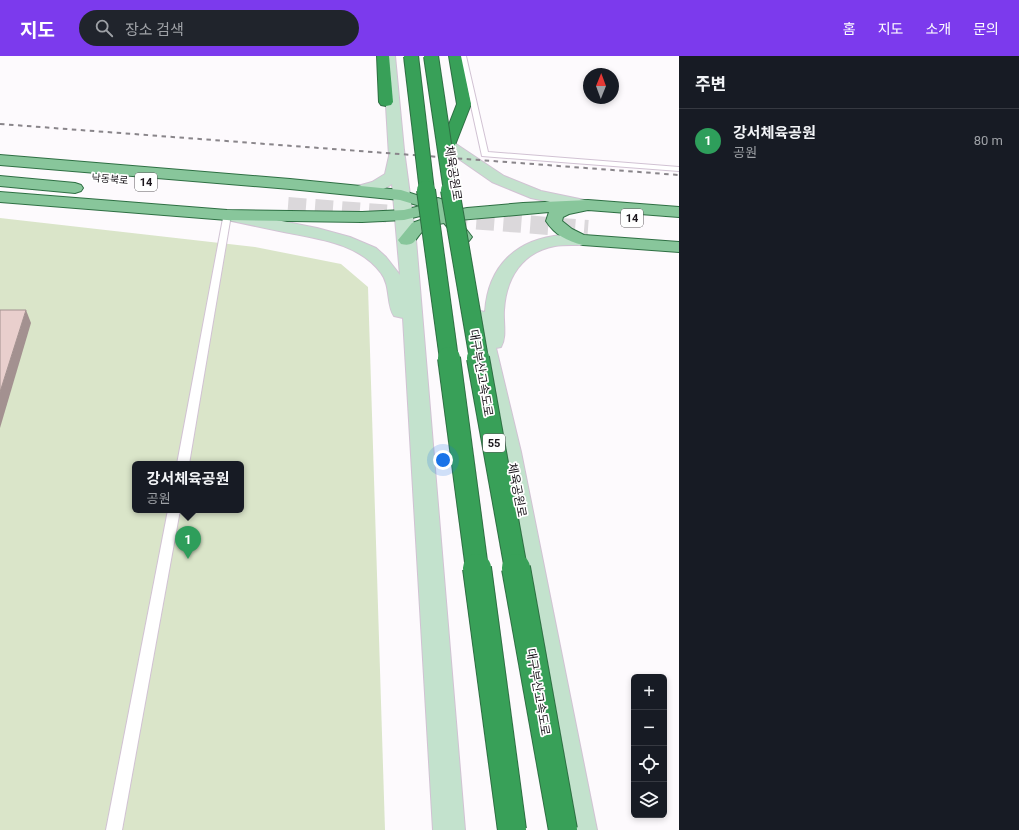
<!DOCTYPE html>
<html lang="ko">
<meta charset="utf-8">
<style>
body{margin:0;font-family:Roboto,"Noto Sans KR",sans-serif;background:#20242c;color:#f1f3f6}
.controls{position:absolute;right:12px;bottom:12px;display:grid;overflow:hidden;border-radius:6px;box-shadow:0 2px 6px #0003}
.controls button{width:36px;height:36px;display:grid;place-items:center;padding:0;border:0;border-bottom:1px solid #363941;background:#171b24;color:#f1f3f6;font:20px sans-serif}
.compass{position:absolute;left:583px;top:12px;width:36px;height:36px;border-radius:50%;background:#171b24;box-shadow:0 2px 6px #0003;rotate:1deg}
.you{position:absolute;left:443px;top:404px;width:14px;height:14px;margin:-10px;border:3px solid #fff;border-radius:50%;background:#1a73e8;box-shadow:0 0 0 6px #1a73e833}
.badge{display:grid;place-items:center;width:26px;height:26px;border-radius:50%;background:#7c3aed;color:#fff;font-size:13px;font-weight:700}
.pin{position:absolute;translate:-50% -33px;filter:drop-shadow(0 1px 2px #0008)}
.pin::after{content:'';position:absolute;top:21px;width:14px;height:12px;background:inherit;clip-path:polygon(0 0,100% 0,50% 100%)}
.popup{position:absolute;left:132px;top:405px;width:112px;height:52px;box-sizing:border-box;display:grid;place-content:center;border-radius:6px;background:#171b24;filter:drop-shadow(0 1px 3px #0005);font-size:13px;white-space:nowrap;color:#9ea1a6}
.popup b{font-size:15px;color:#f1f3f6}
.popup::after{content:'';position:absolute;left:50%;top:100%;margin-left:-8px;border:8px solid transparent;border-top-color:#171b24}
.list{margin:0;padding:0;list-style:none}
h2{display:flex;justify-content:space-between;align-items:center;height:52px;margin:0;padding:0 16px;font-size:17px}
h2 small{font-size:13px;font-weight:400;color:#9ea1a6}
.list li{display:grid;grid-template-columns:26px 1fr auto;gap:12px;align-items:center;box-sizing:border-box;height:64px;padding:0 16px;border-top:1px solid #363941}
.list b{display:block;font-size:15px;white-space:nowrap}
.list p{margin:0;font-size:13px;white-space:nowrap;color:#9ea1a6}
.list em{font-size:13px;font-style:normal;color:#9ea1a6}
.icon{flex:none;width:22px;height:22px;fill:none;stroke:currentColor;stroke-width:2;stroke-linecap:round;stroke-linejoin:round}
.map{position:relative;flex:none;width:679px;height:774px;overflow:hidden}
header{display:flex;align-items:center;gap:24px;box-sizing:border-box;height:56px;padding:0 20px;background:#7c3aed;color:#fff}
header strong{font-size:19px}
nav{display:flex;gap:22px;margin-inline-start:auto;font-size:14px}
.search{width:280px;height:36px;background:#20242c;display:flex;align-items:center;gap:10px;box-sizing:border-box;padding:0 14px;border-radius:22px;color:#9ea1a6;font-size:15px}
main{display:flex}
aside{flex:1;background:#171b24}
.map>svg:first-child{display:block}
.green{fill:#dae5c9;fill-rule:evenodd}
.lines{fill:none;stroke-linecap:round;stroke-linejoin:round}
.primary-tunnel{stroke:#dbd8db;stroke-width:18;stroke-dasharray:18 9;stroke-linecap:butt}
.lane-casing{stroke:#d1c2d3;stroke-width:2}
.secondary-casing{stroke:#d1c2d3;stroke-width:2}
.primary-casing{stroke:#2e6f43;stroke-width:2}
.highway-casing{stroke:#2e6f43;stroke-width:2}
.lane{fill:#fff;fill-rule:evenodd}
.secondary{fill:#c3e2cd;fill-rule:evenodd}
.primary{fill:#88c69b;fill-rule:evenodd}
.highway{fill:#38a058;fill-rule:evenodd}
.rail{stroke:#89858a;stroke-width:2;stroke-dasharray:4.5 4.5;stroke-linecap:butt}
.highway-bridge-far3-casing{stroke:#2e6f43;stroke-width:16;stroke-linecap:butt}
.highway-bridge-far2-casing{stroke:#2e6f43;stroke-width:20;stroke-linecap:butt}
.highway-bridge-far1-casing{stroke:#2e6f43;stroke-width:24;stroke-linecap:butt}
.highway-bridge-casing{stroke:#2e6f43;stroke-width:30;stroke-linecap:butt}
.highway-bridge-far3{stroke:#38a058;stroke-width:14}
.highway-bridge-far2{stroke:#38a058;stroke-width:18}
.highway-bridge-far1{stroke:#38a058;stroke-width:22}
.highway-bridge{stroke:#38a058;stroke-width:28}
.shaded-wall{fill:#a39190}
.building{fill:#e9cfcd;stroke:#a39190}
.labels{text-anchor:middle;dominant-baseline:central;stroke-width:3.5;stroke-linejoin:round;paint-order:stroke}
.far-street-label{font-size:10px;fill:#1a151b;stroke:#fff}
.shield{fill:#fff;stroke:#5f5b5f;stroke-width:1}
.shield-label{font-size:11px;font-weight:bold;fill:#1a151b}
.street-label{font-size:12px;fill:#1a151b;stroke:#fff}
</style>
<header>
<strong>지도</strong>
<div class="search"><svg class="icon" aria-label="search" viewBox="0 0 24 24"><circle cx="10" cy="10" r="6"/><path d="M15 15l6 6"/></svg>장소 검색</div>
<nav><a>홈</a><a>지도</a><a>소개</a><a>문의</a></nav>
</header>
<main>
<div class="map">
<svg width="679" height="774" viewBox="0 0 679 774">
<rect width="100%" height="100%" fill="#fdfafd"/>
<path class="green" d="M0,162L255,191L341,208L368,231L385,774H0ZM135,408H241V454H135Z"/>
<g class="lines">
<path class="primary-tunnel" d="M288,150L588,173"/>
<g class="lane-casing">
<g id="lane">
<path d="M460,0H466L488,96L679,111V115L482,100Z"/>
<path d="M224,157H230L231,159L189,408H177Z"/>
<path d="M168,454H180L122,774H106Z"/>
</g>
</g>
<g class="secondary-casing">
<g id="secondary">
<path d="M383,0H395L404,94L416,184L465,774H433L403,262L394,260C386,248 391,230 381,217C359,187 318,183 284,176C265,172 246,168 227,164L221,163L219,159L221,155L227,154L317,172L350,181L376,192L386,201L400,219L392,128C382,135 367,140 354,137L352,134L354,131L372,126L385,118L389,100Z"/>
<path d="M448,85L453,86L504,120L541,135L594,146L596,149L594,152L588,154L531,142L492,126L443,92L441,89L443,86Z"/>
<path d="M562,179L589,180L592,184L589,188C578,190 566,188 555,190C522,196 506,222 504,254C503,266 507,281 501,291L496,292L521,396L597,774H565L499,396L486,340L470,261L473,256L480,255L485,256C488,210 516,183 562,179Z"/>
</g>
</g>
<g class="primary-casing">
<g id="primary">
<path d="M0,99L290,123L401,134L432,144L438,142L444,144L446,147L444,150L451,155L467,152L523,147L588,144L679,151V161L588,154L569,158L563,161L562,165L572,173L584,179L679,186V196L583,189C567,185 555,179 546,165L549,156L459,164L472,181L469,185C455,188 452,176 444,167C438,168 428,171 423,175C414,183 416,191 401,188L398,184L412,167L435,159L432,157L404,164L362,166L227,164L0,146V136L227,154L362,156L404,154L420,150L400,144L290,133L0,109Z"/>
<path d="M0,120L75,127L81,129L83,132L81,135L75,137L0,130Z"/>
</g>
</g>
<g class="highway-casing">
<g id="highway">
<path d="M377,0H389L393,46L391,49L386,50L381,49L379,46Z"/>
<path d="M449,0H461L471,48L455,89L453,92L448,93L443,92L441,89L457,48Z"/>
</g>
</g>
<use href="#lane" class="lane"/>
<use href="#secondary" class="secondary"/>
<use href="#primary" class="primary"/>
<use href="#highway" class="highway"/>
<path class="rail" d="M0,68L679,119"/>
<g class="highway-bridge-far3-casing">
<g id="highway-bridge-far3">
<path d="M411,0L427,135"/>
<path d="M431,0L451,135"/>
</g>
</g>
<g class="highway-bridge-far2-casing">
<g id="highway-bridge-far2">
<path d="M426,134L449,303"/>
<path d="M450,134L479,303"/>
</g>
</g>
<g class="highway-bridge-far1-casing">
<g id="highway-bridge-far1">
<path d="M449,302L477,513"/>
<path d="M478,302L516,513"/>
</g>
</g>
<g class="highway-bridge-casing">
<g id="highway-bridge">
<path d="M477,512L512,774"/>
<path d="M516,512L563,774"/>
</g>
</g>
<use href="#highway-bridge-far3" class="highway-bridge-far3"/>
<use href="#highway-bridge-far2" class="highway-bridge-far2"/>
<use href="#highway-bridge-far1" class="highway-bridge-far1"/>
<use href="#highway-bridge" class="highway-bridge"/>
</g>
<path class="shaded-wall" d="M26,254L31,267L0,372V336Z"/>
<path class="building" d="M0,254H26L0,336Z"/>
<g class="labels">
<g class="far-street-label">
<text transform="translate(110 123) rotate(5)">낙동북로</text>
</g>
<g class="shield">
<rect x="135" y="117" width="22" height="18" rx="3"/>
<rect x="621" y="153" width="22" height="18" rx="3"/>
<rect x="483" y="378" width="22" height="18" rx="3"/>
</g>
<g class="shield-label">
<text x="146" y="126">14</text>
<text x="632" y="162">14</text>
<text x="494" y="387">55</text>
</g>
<g class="street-label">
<text transform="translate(453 117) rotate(81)">체육공원로</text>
<text transform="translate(481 317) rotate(80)">대구부산고속도로</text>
<text transform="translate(517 434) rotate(79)">체육공원로</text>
<text transform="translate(538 636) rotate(80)">대구부산고속도로</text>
</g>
</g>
</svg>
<div class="controls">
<button>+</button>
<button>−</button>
<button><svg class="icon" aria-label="locate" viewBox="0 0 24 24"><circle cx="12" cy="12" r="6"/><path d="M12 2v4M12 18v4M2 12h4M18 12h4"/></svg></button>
<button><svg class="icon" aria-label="layers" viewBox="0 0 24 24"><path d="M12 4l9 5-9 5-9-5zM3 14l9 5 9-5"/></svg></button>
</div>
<svg class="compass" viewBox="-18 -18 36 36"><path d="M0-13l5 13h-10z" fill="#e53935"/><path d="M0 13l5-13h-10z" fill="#9ea1a6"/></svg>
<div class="you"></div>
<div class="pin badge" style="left:188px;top:503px;background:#2e9e5b">1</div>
<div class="popup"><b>강서체육공원</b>공원</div>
</div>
<aside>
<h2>주변<small></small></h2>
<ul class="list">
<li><span class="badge" style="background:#2e9e5b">1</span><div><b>강서체육공원</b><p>공원</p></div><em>80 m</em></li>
</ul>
</aside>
</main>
